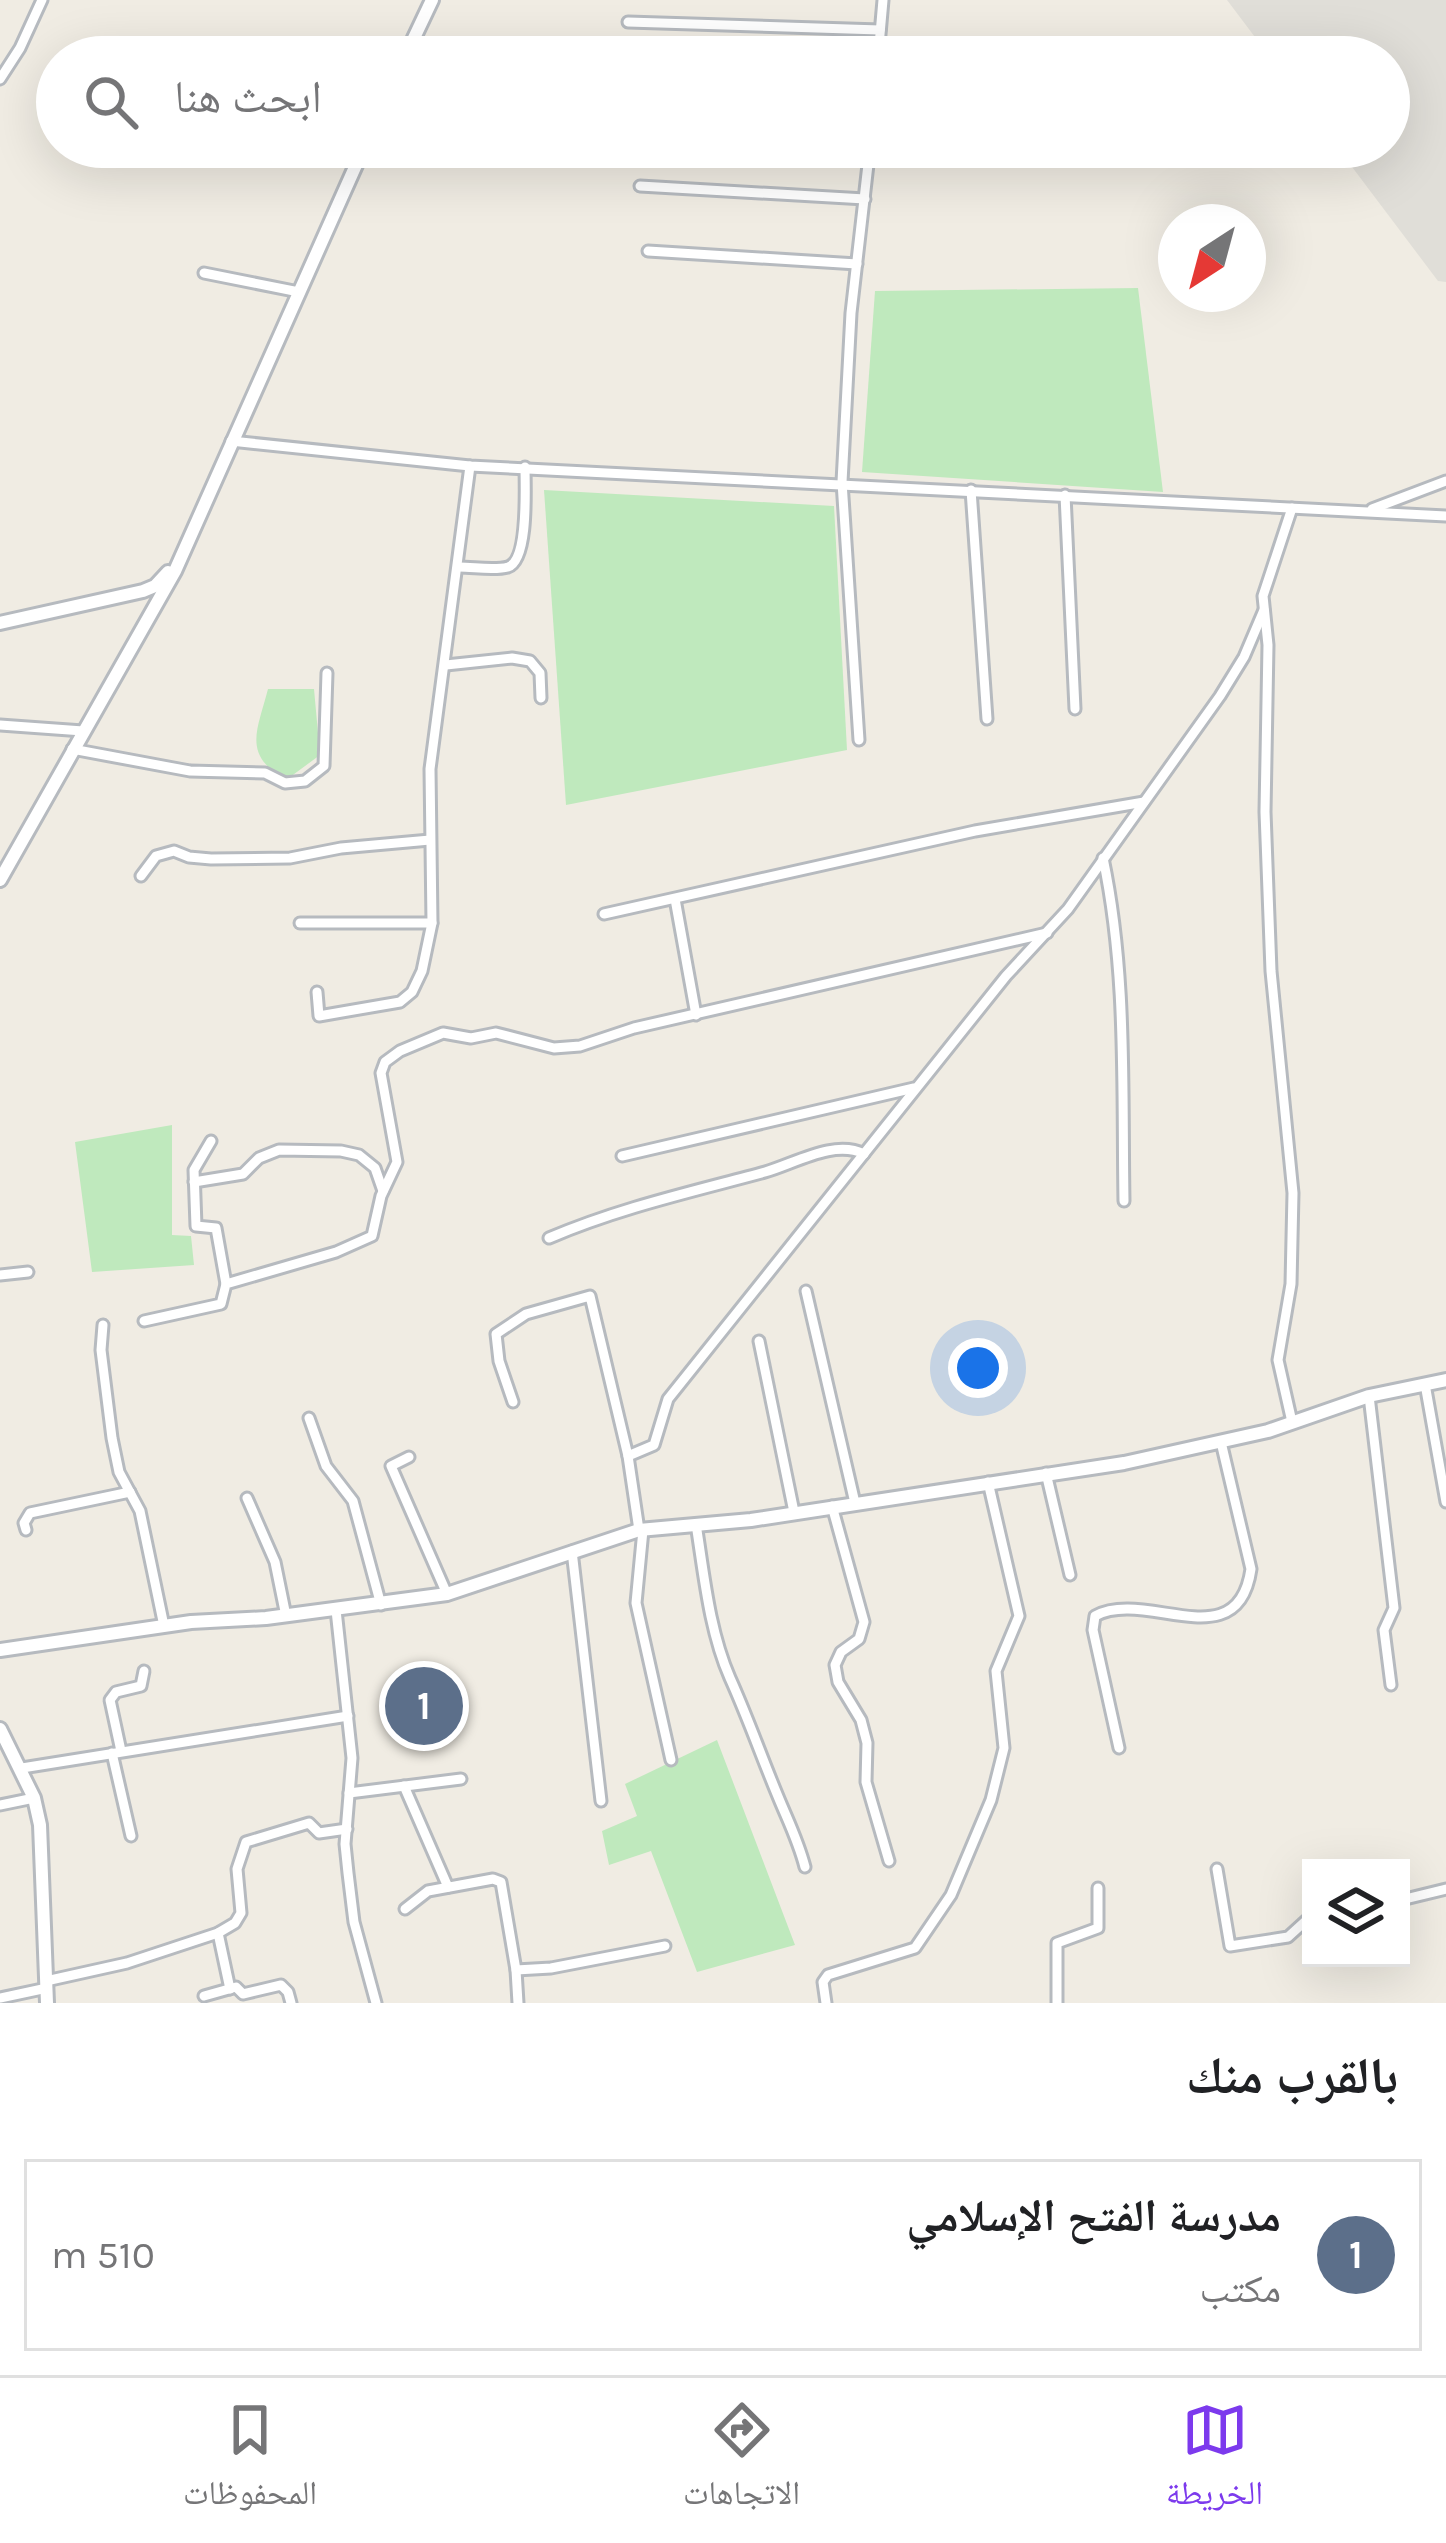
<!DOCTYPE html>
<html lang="ar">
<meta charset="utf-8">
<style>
body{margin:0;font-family:Karla,"Noto Naskh Arabic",sans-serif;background:#f2f2f2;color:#202124;direction:rtl}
.controls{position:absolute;right:36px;bottom:36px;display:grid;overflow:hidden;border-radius:0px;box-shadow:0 12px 48px #0002}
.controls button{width:108px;height:108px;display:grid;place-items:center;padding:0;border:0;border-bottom:3px solid #e0e0e0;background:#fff;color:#202124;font:60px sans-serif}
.compass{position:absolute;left:1158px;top:204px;width:108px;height:108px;border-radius:50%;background:#fff;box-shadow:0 12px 48px #0002;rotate:216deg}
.you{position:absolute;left:978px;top:1368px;width:42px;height:42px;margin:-30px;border:9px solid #fff;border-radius:50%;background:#1a73e8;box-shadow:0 0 0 18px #1a73e833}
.badge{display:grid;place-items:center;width:78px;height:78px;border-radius:50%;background:#7c3aed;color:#fff;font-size:39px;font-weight:700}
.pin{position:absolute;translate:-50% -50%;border:6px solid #fff;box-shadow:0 3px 12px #0006}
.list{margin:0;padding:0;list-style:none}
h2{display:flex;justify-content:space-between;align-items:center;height:156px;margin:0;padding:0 48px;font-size:51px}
h2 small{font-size:39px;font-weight:400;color:#757577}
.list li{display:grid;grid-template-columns:78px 1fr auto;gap:36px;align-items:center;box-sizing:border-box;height:192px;margin:0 24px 24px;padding:0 24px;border:3px solid #e0e0e0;border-radius:0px}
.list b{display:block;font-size:45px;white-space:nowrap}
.list p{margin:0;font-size:39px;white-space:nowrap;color:#757577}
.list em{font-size:39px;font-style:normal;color:#757577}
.icon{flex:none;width:66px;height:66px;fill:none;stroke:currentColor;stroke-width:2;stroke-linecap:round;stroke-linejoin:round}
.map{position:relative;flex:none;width:1446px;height:2003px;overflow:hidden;direction:ltr}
.search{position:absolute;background:#fff;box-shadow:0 12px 48px #0002;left:36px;right:36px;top:36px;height:132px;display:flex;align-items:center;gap:30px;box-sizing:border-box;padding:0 42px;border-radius:66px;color:#757577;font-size:45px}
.sheet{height:372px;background:#fff}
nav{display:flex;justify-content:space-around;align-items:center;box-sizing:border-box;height:168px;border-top:3px solid #e0e0e0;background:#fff;font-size:33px;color:#757577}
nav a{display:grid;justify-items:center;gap:6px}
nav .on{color:#7c3aed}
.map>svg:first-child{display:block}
.industrial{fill:#e0ded8}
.green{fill:#bfe9bd}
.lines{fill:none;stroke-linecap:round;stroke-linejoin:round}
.minor-casing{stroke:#b6babf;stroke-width:15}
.tertiary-casing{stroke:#b6babf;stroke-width:18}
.minor{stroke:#fff;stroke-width:9}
.tertiary{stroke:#fff;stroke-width:12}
</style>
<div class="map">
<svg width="1446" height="2003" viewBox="0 0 1446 2003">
<rect width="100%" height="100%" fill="#f0ece3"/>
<path class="industrial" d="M1227,0H1446V282L1438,281L1337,147H1389V57H1270Z"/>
<g class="green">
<path d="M1138,288L1163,492L862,472L875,291Z"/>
<path d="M544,490L834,506L847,750L566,805Z"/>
<path d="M268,689H314L320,755L286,780C242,754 257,732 268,689Z"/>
<path d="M172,1125V1235L191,1236L194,1265L92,1272L75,1142Z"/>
<path d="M717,1740L795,1945L697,1972L651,1851L609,1865L602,1831L637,1816L625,1784Z"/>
</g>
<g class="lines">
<g class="minor-casing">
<g id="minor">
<path d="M628,22L880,30"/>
<path d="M878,57L883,0"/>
<path d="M0,79L20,48L42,0"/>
<path d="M640,186L865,199"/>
<path d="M648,251L857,264"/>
<path d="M204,273L299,292"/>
<path d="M231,441L470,466L1446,516"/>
<path d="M971,490L987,719"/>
<path d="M1065,495L1075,709"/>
<path d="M1372,509L1446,481"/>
<path d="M459,567C474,567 494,571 508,567C529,560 525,487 525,467"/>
<path d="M446,665L512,658L530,661L540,673L541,698"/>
<path d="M0,725L83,731"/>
<path d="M859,740L842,482L851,313L870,147"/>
<path d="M72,749L190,771L265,773L285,783L305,781L324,766L327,673"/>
<path d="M1103,858C1127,972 1122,1085 1124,1201"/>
<path d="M141,876L156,856L174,851L189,857L211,859L290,858L341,848L430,840"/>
<path d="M675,899L696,1015"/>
<path d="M604,914L975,831L1144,802"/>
<path d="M300,923H432"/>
<path d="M317,992L319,1016L400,1002L412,992L422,971L432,923L430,769L470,466"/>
<path d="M211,1141L194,1170L196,1226L216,1228L226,1284"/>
<path d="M622,1156L914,1088"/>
<path d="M194,1182L243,1174L259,1158L279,1150L341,1151L359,1155L375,1168L383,1191"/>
<path d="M549,1238C619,1208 691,1192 765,1172C794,1164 834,1139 864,1154"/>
<path d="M0,1275L28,1272"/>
<path d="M806,1291L855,1503"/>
<path d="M144,1321L221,1304L226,1284L336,1252L372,1236L381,1196L397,1162L381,1073L385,1062L400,1051L443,1033L471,1038L496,1033L554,1048L580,1046L634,1028L1047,933"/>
<path d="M103,1325L101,1350L112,1438L119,1472L140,1511L164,1626"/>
<path d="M759,1341L794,1512"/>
<path d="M1425,1384L1446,1502"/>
<path d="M1369,1396L1394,1608L1384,1630L1391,1685"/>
<path d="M513,1402L499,1361L496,1334L526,1314L590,1296L628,1456"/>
<path d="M309,1418L326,1466L353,1501L381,1605"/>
<path d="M1292,1422L1278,1360L1291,1284L1293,1193L1271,971L1265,812L1268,645L1263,596L1292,508"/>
<path d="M409,1457L391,1466L447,1594"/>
<path d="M1046,1473L1070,1575"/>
<path d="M247,1498L275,1562L286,1616"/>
<path d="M832,1506L864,1622L859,1639L841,1652L835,1665L838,1682L861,1720L867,1743L866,1782L889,1861"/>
<path d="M696,1524C704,1574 709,1630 730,1678C749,1720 764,1764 782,1806C791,1827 799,1844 805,1867"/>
<path d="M26,1530L24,1523L30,1513L130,1492"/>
<path d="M639,1530L628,1456L654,1445L668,1399L1006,976L1068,909L1220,696L1244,657L1264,610"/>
<path d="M643,1530L636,1603L671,1760"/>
<path d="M572,1551L601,1801"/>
<path d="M336,1610L352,1758L345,1844L348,1873L354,1922L376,2003"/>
<path d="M1119,1748L1093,1630L1095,1616C1146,1588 1238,1660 1251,1569L1221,1442"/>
<path d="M121,1751L110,1700L116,1692L141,1686L144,1671"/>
<path d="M112,1753L131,1836"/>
<path d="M22,1768L348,1716"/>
<path d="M404,1786L448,1887"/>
<path d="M349,1793L461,1779"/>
<path d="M0,1805L34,1798"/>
<path d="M1217,1869L1230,1946L1288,1937L1311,1916"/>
<path d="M1401,1900L1446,1889"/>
<path d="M405,1909L428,1891L493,1879L501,1882L516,1970L518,2003"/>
<path d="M218,1933L230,1989"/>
<path d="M516,1970L551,1968L665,1946"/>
<path d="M46,1981L127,1963L218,1933L235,1923L241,1913L237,1869L246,1842L309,1823L319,1833L347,1829"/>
<path d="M204,1996L236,1987L243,1994L281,1985L288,1992L291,2003"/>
<path d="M0,1998L47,1988"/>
<path d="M826,2003L823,1982L828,1975L915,1948L951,1895L991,1800L1004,1748L996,1671L1019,1616L988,1482"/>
<path d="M1057,2003V1943L1098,1928V1888"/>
</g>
</g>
<g class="tertiary-casing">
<g id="tertiary">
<path d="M405,57L432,0"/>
<path d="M0,623L143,591L155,586L168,572"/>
<path d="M0,880L175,571L364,147"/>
<path d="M0,1650L191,1622L266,1618L447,1594L639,1530L751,1520L1124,1463L1268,1431L1369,1396L1446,1380"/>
<path d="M0,1729L34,1798L40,1825L47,2003"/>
</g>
</g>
<use href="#minor" class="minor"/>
<use href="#tertiary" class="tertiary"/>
</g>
</svg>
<div class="controls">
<button><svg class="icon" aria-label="layers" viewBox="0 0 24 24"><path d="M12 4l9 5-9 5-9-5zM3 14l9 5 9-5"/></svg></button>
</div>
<svg class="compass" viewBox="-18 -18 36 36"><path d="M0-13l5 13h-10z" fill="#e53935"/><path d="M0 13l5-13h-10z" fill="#757577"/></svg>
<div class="you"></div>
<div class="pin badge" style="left:424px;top:1706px;background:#5c6f8a">1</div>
<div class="search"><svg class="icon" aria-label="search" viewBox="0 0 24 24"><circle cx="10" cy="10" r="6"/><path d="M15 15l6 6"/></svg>ابحث هنا</div>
</div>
<section class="sheet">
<h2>بالقرب منك<small></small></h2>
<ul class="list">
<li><span class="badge" style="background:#5c6f8a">1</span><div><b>مدرسة الفتح الإسلامي</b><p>مكتب</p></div><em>510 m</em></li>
</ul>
</section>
<nav>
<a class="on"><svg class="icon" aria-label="map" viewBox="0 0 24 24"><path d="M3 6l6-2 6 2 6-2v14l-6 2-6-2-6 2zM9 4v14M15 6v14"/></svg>الخريطة</a>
<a><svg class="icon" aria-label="directions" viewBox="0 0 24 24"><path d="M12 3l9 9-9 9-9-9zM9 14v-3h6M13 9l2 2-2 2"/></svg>الاتجاهات</a>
<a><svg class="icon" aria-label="saved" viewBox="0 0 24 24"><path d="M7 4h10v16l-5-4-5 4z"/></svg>المحفوظات</a>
</nav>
